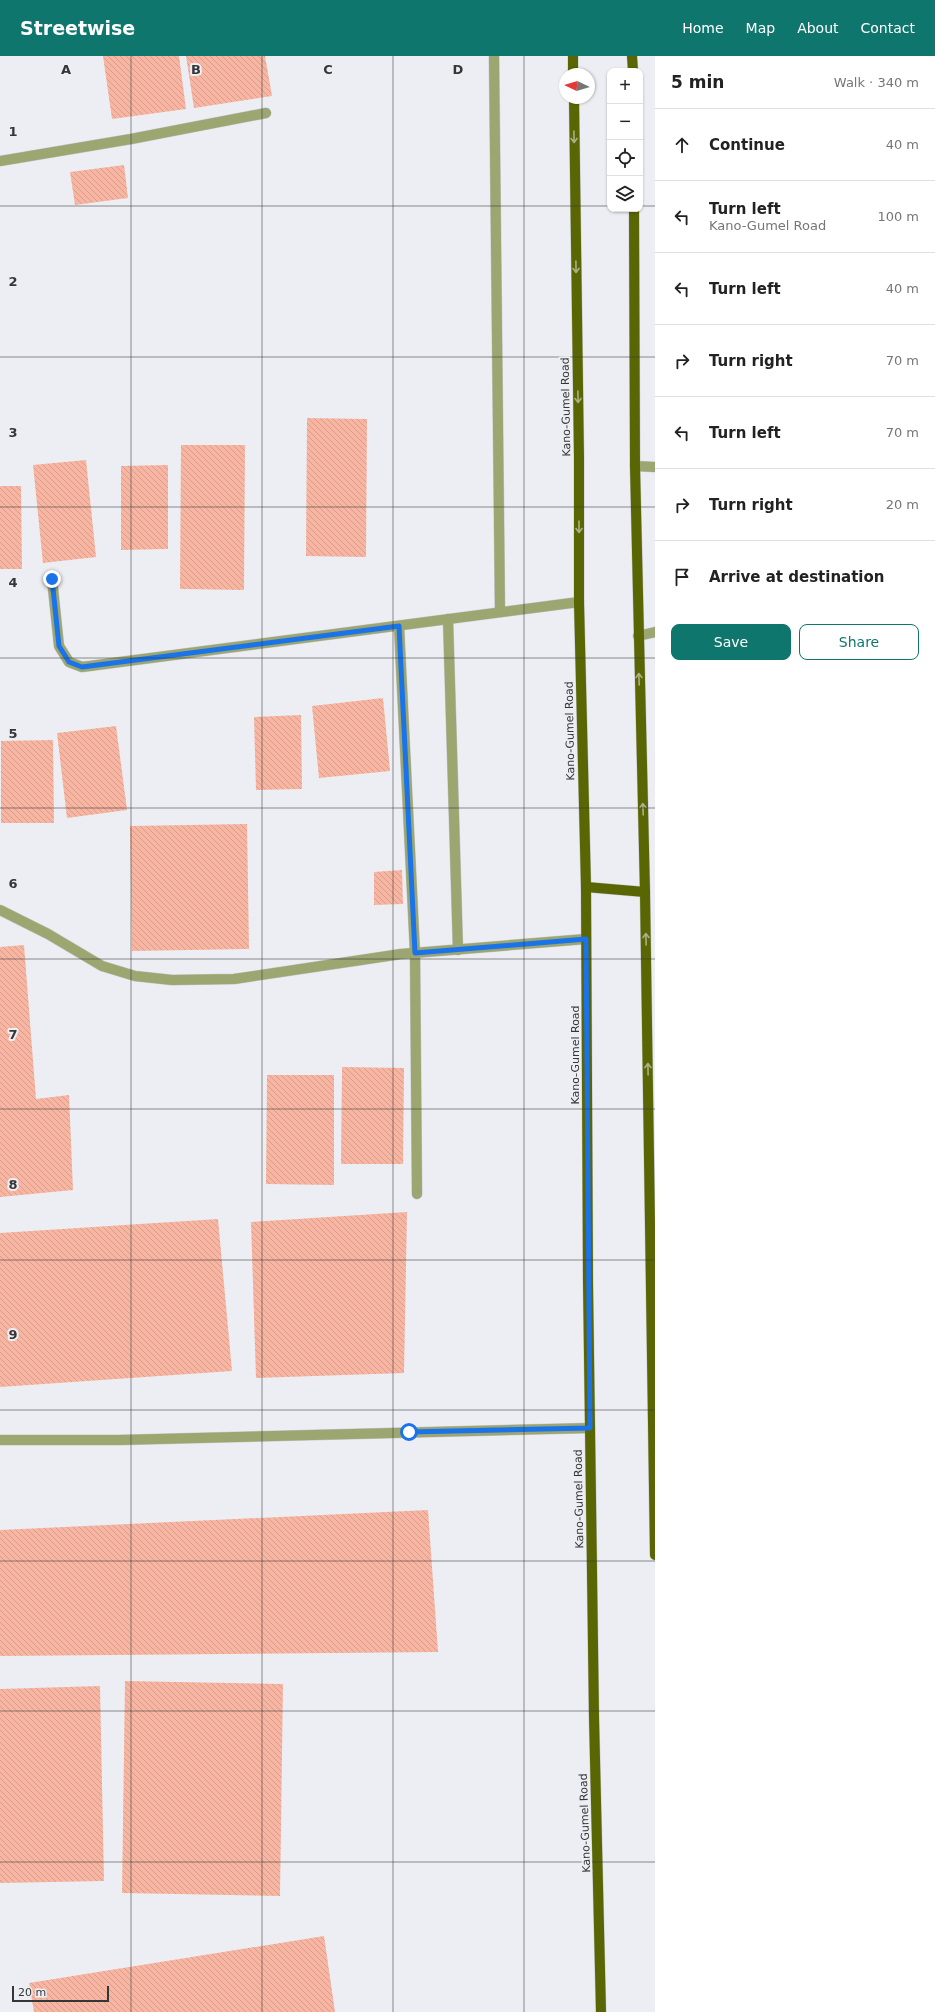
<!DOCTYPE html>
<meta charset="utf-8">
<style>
body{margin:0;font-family:"DejaVu Sans",sans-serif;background:#f6f6f6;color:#222}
.controls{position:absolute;right:12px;top:12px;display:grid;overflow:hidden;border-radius:8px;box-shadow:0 1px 3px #0004}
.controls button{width:36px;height:36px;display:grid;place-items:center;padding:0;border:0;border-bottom:1px solid #e0e0e0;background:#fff;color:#222;font:20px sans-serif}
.compass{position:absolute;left:559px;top:12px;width:36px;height:36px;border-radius:50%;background:#fff;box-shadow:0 1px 3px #0004;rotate:274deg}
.scale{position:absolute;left:12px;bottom:10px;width:97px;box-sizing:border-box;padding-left:4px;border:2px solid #353637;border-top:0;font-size:11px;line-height:14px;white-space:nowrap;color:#353637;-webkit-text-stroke:3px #edeef3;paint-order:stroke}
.stop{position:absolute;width:12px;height:12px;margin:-9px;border:3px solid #1a73e8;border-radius:50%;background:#fff}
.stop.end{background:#1a73e8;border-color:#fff;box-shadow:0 1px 4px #0008}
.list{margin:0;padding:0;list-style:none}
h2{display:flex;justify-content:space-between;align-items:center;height:52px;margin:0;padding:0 16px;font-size:17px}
h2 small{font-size:13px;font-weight:400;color:#767676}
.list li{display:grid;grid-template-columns:26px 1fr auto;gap:12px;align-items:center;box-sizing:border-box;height:72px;padding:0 16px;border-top:1px solid #e0e0e0}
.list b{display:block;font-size:15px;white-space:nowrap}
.list p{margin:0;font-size:13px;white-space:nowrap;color:#767676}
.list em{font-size:13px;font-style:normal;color:#767676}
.actions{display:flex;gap:8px;padding:12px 16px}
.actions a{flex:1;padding:9px 0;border:1px solid #0f766e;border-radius:8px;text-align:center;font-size:14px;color:#0f766e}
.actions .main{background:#0f766e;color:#fff}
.icon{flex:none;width:22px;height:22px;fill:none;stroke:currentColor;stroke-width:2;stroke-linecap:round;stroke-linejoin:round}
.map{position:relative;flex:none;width:655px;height:1956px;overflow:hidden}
header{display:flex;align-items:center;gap:24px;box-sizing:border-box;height:56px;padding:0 20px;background:#0f766e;color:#fff}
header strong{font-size:19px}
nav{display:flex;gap:22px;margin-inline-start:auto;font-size:14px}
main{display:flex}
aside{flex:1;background:#fff}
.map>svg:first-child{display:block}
.building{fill:url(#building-back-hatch)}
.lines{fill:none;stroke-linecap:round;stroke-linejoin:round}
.service-casing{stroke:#c8c9cd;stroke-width:11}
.minor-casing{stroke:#c8c9cd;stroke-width:11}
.primary-casing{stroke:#c8c9cd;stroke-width:11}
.service{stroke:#9ba671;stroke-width:10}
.minor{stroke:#9ba671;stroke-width:10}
.primary{stroke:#5a6603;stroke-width:10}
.oneway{stroke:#abb187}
.route{stroke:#1a73e8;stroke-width:5}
.grid{fill:none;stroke:#353637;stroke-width:1;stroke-opacity:0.55}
.labels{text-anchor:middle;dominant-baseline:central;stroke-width:4;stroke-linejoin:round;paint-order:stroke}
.street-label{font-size:11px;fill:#353637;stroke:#edeef3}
.grid-label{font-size:13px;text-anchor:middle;font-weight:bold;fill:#353637;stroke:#edeef3;stroke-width:4;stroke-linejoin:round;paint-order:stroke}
</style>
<header>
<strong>Streetwise</strong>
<nav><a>Home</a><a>Map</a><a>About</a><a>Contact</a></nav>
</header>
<main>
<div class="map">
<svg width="655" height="1956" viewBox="0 0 655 1956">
<defs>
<pattern id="building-back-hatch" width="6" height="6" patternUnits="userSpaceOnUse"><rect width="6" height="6" fill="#f8b6a2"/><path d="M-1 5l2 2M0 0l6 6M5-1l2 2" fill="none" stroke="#d59d8c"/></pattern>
</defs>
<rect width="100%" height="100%" fill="#edeef3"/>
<g class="building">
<path d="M103,0H179L186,53L112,63Z"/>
<path d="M186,0H265L272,40L194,52Z"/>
<path d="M124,109L128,142L75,149L70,116Z"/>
<path d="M307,362L367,363L366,501L306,500Z"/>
<path d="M181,389H245L244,534L180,533Z"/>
<path d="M86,404L96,501L43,507L33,409Z"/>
<path d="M168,409V493L121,494V410Z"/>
<path d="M0,430H21L22,513H0Z"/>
<path d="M383,642L390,715L319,722L312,650Z"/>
<path d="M301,659L302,733L256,734L254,661Z"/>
<path d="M116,670L127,754L67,762L57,677Z"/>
<path d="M53,684L54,767H1V685Z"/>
<path d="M247,768L249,893L132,895L130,770Z"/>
<path d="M402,814L403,848L374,849V816Z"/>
<path d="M24,889L36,1043L69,1039L73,1134L0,1141V891Z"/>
<path d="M342,1011L404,1012L403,1108H341Z"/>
<path d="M267,1019H334V1129L266,1128Z"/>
<path d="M407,1156L404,1317L256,1322L251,1166Z"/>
<path d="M218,1163L232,1315L0,1331V1177Z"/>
<path d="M428,1454L438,1596L0,1600V1474Z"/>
<path d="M125,1625L283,1628L280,1840L122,1837Z"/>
<path d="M100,1630L104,1825L0,1827V1633Z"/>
<path d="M324,1880L335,1956H34L29,1927Z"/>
</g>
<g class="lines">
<g class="service-casing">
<g id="service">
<path d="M494,0L500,556"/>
<path d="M635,410L655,411"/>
<path d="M52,523L59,590L69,606L82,611L579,546"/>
<path d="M638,580L655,576"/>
<path d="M0,854L48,878L102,910L135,920L172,924L234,923L401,898L586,883"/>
<path d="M0,1384H119L590,1372"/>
</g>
</g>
<g class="minor-casing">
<g id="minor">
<path d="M0,105L131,83L266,57"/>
<path d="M448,563L458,894"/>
<path d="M399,570L415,897L417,1138"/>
</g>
</g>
<g class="primary-casing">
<g id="primary">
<path d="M573,0V18"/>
<path d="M632,0L633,15"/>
<path d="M574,42L579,402V546L586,831L588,1226L594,1661L601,1956"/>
<path d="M634,153L635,410L645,836L655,1499"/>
<path d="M586,831L645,836"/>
</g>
</g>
<use href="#service" class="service"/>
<use href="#minor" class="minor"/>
<use href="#primary" class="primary"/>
</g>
<defs><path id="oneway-shaft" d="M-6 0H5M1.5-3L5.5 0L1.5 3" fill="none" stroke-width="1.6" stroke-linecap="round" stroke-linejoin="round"/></defs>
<g class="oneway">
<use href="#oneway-shaft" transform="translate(574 81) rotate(89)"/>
<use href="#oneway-shaft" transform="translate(576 211) rotate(89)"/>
<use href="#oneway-shaft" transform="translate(578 341) rotate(89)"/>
<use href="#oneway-shaft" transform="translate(579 471) rotate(90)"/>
<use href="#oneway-shaft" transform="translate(639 623) rotate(-92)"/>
<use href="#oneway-shaft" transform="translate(643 753) rotate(-92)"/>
<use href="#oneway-shaft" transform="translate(646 883) rotate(-91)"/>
<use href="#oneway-shaft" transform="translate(648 1013) rotate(-91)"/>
</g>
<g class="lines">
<path class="route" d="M52,523L59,590L69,606L82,611L399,570L415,897L586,883L590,1372L409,1376"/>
</g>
<path class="grid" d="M131,0V1956M262,0V1956M393,0V1956M524,0V1956M0,150H610M640,150H655M0,301H655M0,451H655M0,602H655M0,752H655M0,903H655M0,1053H655M0,1204H655M0,1354H655M0,1505H655M0,1655H655M0,1806H655"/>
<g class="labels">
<g class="street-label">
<text transform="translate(566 351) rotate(-91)">Kano-Gumel Road</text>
<text transform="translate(570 675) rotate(-91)">Kano-Gumel Road</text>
<text transform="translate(575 999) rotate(-90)">Kano-Gumel Road</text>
<text transform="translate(579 1443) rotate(-91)">Kano-Gumel Road</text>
<text transform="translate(585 1767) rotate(-92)">Kano-Gumel Road</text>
</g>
</g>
<g class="grid-label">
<text x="66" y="18">A</text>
<text x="196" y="18">B</text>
<text x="328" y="18">C</text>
<text x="458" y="18">D</text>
<text x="13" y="80">1</text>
<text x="13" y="230">2</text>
<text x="13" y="381">3</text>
<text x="13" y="531">4</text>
<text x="13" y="682">5</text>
<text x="13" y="832">6</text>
<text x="13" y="983">7</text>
<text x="13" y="1133">8</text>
<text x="13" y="1283">9</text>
</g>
</svg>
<div class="controls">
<button>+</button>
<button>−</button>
<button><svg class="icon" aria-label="locate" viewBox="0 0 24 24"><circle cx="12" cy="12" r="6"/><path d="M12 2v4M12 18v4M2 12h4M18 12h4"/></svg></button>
<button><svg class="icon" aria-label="layers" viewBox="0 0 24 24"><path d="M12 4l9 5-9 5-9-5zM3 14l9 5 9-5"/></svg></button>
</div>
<svg class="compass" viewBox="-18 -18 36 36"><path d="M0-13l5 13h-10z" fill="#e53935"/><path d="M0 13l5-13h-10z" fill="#767676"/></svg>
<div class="scale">20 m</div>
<div class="stop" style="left:409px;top:1376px"></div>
<div class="stop end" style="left:52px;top:523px"></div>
</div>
<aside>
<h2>5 min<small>Walk · 340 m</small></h2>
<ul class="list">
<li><svg class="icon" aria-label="ahead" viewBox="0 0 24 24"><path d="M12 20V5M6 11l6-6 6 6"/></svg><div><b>Continue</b></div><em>40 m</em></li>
<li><svg class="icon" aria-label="left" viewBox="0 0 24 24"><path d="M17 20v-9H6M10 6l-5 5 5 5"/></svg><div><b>Turn left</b><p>Kano-Gumel Road</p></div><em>100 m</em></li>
<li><svg class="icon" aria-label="left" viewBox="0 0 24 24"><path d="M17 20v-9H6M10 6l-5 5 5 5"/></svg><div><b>Turn left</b></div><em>40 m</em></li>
<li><svg class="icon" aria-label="right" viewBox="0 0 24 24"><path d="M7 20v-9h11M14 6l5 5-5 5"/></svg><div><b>Turn right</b></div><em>70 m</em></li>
<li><svg class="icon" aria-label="left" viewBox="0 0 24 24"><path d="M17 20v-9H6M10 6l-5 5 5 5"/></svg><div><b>Turn left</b></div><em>70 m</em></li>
<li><svg class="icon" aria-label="right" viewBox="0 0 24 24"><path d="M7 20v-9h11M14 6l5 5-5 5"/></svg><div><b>Turn right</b></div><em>20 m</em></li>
<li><svg class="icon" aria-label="arrive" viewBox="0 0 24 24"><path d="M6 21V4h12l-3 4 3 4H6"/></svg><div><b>Arrive at destination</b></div></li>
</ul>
<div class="actions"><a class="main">Save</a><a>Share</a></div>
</aside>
</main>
